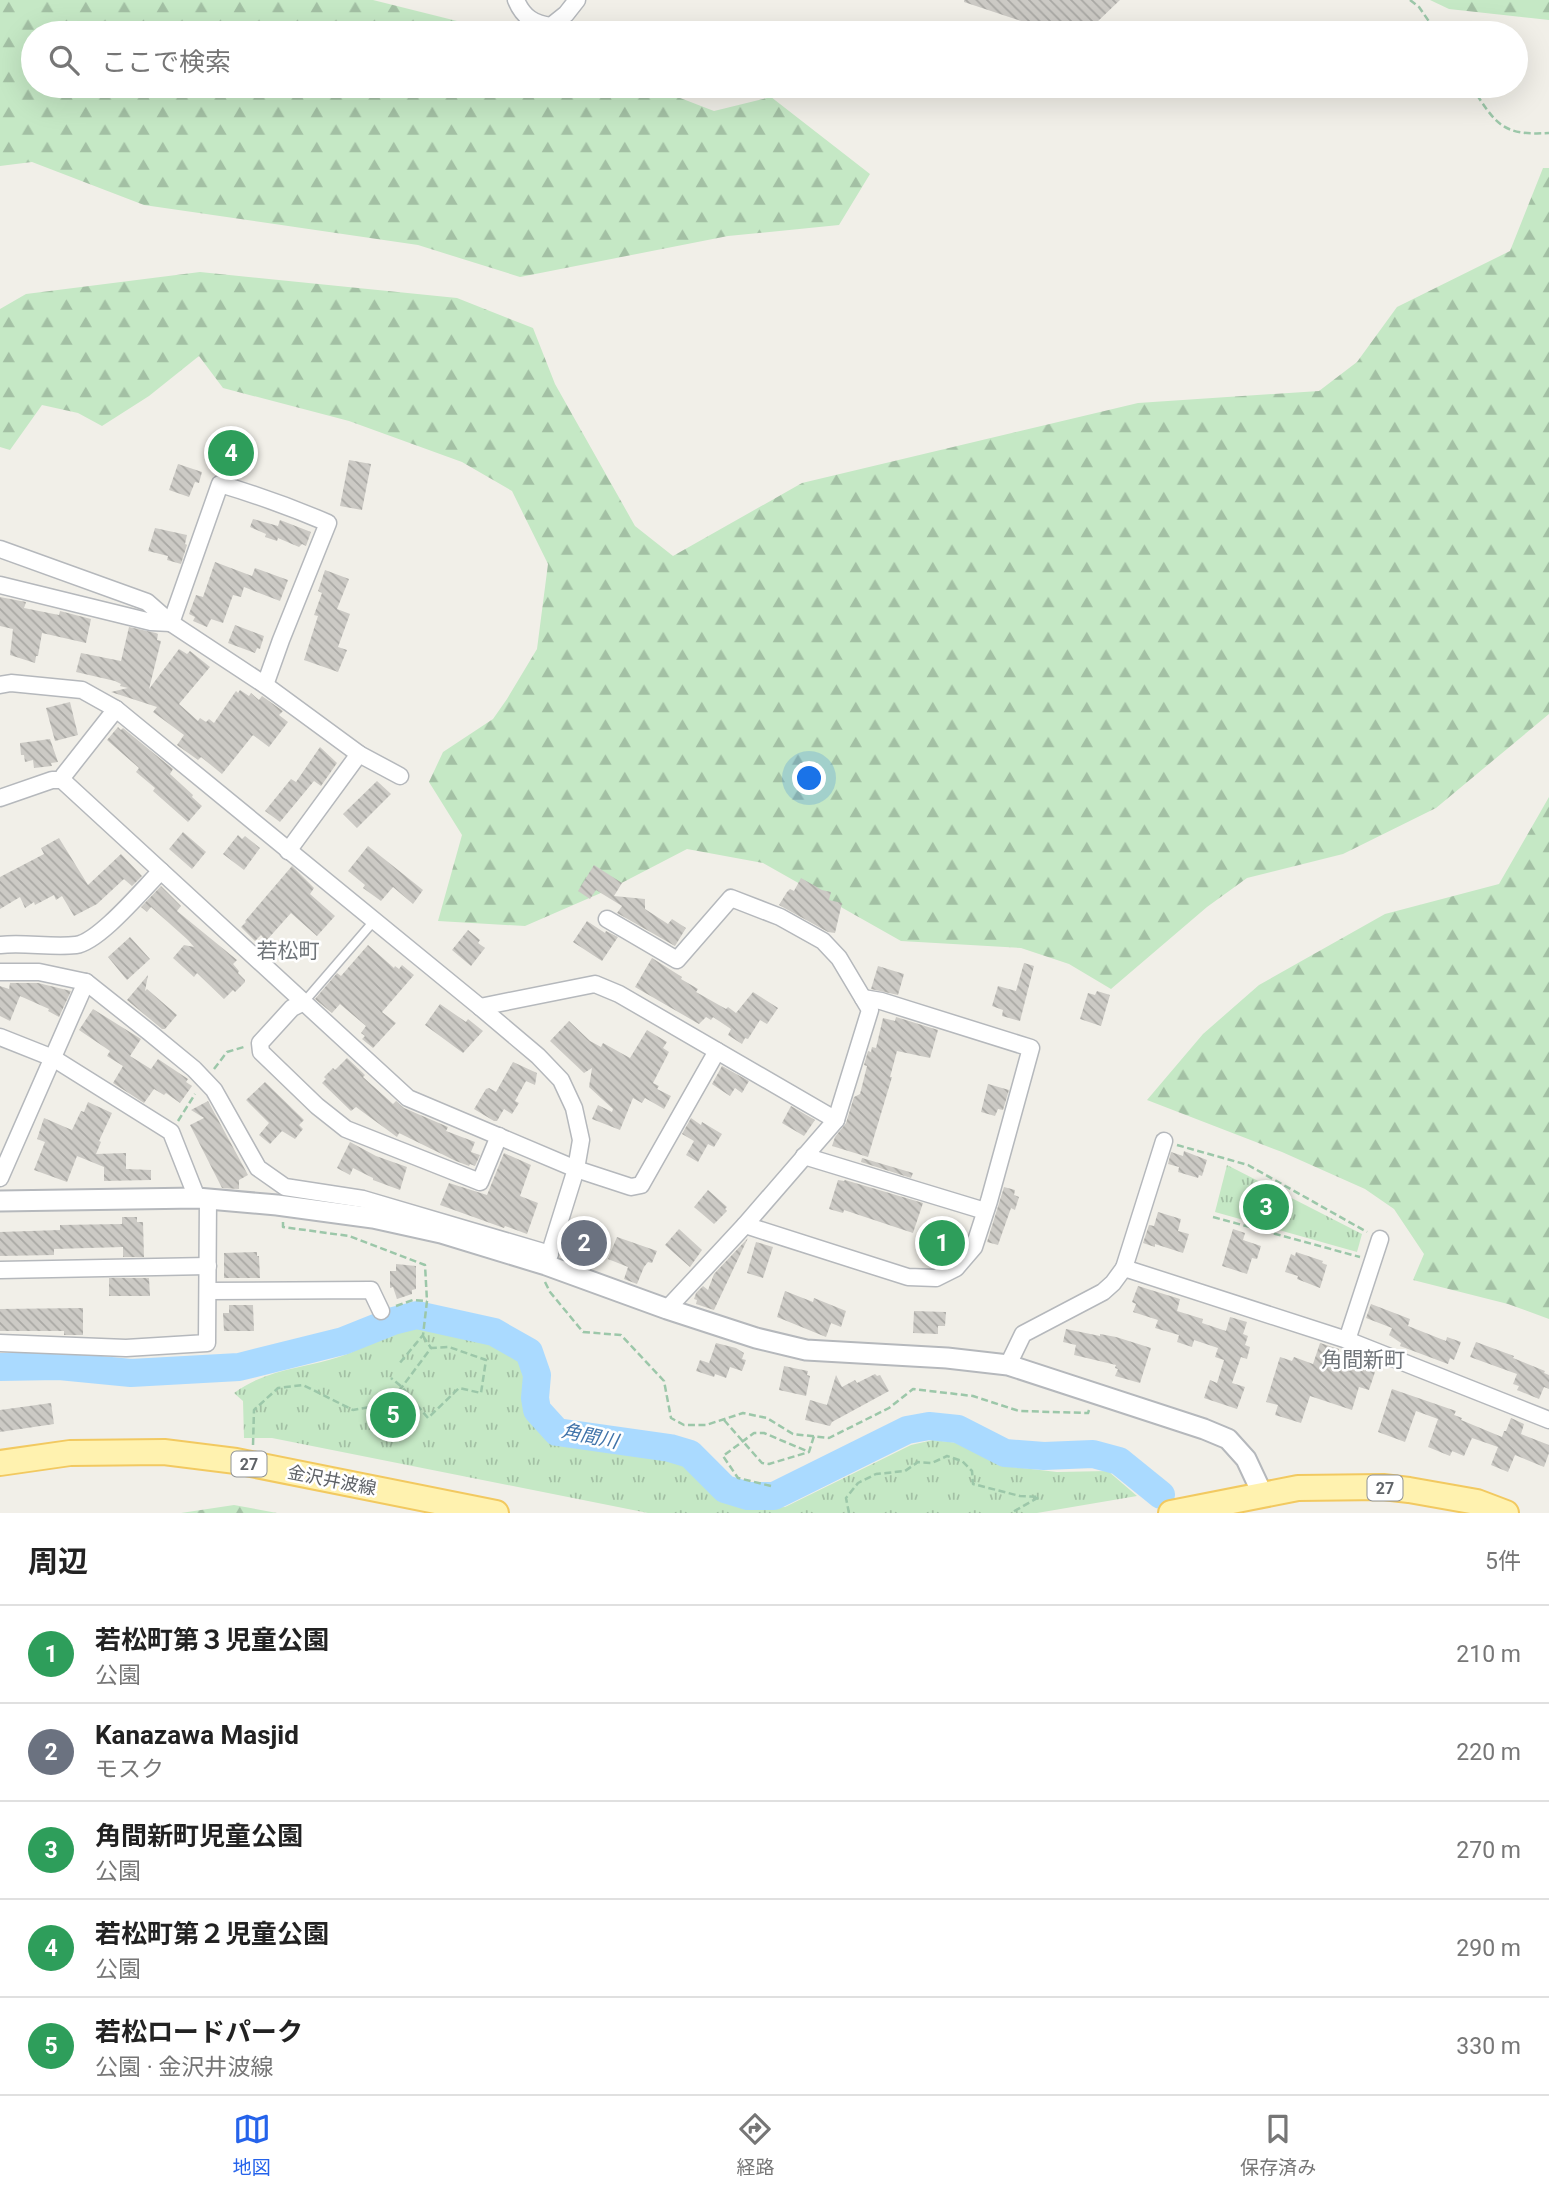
<!DOCTYPE html>
<html lang="ja">
<meta charset="utf-8">
<style>
body{margin:0;font-family:Roboto,"Noto Sans JP",sans-serif;background:#f2f2f2;color:#222}
.you{position:absolute;left:810px;top:779px;width:24px;height:24px;margin:-18px;border:5px solid #fff;border-radius:50%;background:#1a73e8;box-shadow:0 0 0 10px #1a73e833}
.badge{display:grid;place-items:center;width:46px;height:46px;border-radius:50%;background:#2563eb;color:#fff;font-size:23px;font-weight:700}
.pin{position:absolute;translate:-50% -50%;border:4px solid #fff;box-shadow:0 2px 7px #0006}
.list{margin:0;padding:0;list-style:none}
h2{display:flex;justify-content:space-between;align-items:center;height:91px;margin:0;padding:0 28px;font-size:30px}
h2 small{font-size:23px;font-weight:400;color:#767676}
.list li{display:grid;grid-template-columns:46px 1fr auto;gap:21px;align-items:center;box-sizing:border-box;height:98px;padding:0 28px;border-top:2px solid #e0e0e0}
.list b{display:block;font-size:26px;white-space:nowrap}
.list p{margin:0;font-size:23px;white-space:nowrap;color:#767676}
.list em{font-size:23px;font-style:normal;color:#767676}
.icon{flex:none;width:38px;height:38px;fill:none;stroke:currentColor;stroke-width:2;stroke-linecap:round;stroke-linejoin:round}
.map{position:relative;flex:none;width:1549px;height:1513px;overflow:hidden}
.search{position:absolute;background:#fff;box-shadow:0 7px 28px #0002;left:21px;right:21px;top:21px;height:77px;display:flex;align-items:center;gap:18px;box-sizing:border-box;padding:0 24px;border-radius:38px;color:#767676;font-size:26px}
.sheet{height:581px;background:#fff}
nav{display:flex;justify-content:space-around;align-items:center;box-sizing:border-box;height:98px;border-top:2px solid #e0e0e0;background:#fff;font-size:19px;color:#767676}
nav a{display:grid;justify-items:center;gap:4px}
nav .on{color:#2563eb}
.map>svg:first-child{display:block}
.forest{fill:url(#forest-firs)}
.park{fill:url(#park-tufts)}
.lines{fill:none;stroke-linecap:round;stroke-linejoin:round}
.river{stroke:#aadaff;stroke-width:28}
.building{fill:url(#building-back-hatch)}
.service-casing{stroke:#b5b8bc;stroke-width:11}
.minor-casing{stroke:#b5b8bc;stroke-width:19}
.tertiary-casing{stroke:#b5b8bc;stroke-width:23}
.primary-casing{stroke:#f2c960;stroke-width:28}
.path{stroke:#9cc7a9;stroke-width:2.5;stroke-dasharray:7 3.5;stroke-linecap:butt}
.service{stroke:#fff;stroke-width:8}
.minor{stroke:#fff;stroke-width:16}
.tertiary{stroke:#fff;stroke-width:19}
.primary{stroke:#fff2af;stroke-width:24}
.labels{text-anchor:middle;dominant-baseline:central;stroke-width:5;stroke-linejoin:round;paint-order:stroke}
.shield{fill:#fff;stroke:#8f9295;stroke-width:2}
.shield-label{font-size:16px;font-weight:bold;fill:#5f6368}
.street-label{font-size:18px;fill:#5f6368;stroke:#fff}
.water-label{font-size:19px;font-style:italic;fill:#4174aa;stroke:#fff}
.quarter-label{font-size:21px;fill:#70757a;stroke:#fff}
</style>
<div class="map">
<svg width="1549" height="1513" viewBox="0 0 1549 1513">
<defs>
<pattern id="forest-firs" width="22" height="20" patternUnits="userSpaceOnUse" patternTransform="scale(1.75)"><rect width="22" height="20" fill="#c5e8c5"/><path d="M5 1l3.5 6h-7zM16 11l3.5 6h-7z" fill="#a3c0a4"/></pattern>
<pattern id="park-tufts" width="24" height="20" patternUnits="userSpaceOnUse" patternTransform="scale(1.75)"><rect width="24" height="20" fill="#c5e8c5"/><path d="M3 7l-1-3M5 7V3M7 7l1-3M15 17l-1-3M17 17v-4M19 17l1-3" fill="none" stroke="#a3c0a4"/></pattern>
<pattern id="building-back-hatch" width="6" height="6" patternUnits="userSpaceOnUse" patternTransform="scale(1.75)"><rect width="6" height="6" fill="#cccac5"/><path d="M-1 5l2 2M0 0l6 6M5-1l2 2" fill="none" stroke="#a9a8a4"/></pattern>
</defs>
<rect width="100%" height="100%" fill="#f1efe8"/>
<g class="forest">
<path d="M0,0H373L505,33H33V86H649L714,111L771,97L870,174L839,225L728,236L520,277L418,245L144,205L32,162L0,166Z"/>
<path d="M1430,0H1549V20L1449,9Z"/>
<path d="M1543,168H1549V714L1436,808L1343,854L1247,878L1207,907L1111,989L1069,964L1021,948L901,941L763,863L687,849L610,889L525,926L438,921L462,835L429,782L443,752L493,719L507,699L537,649L548,564L512,491L462,462L349,421L223,388L199,356L149,396L102,426L78,413L42,405L10,450L0,447V309L26,294L200,272L457,298L533,328L555,384L635,526L673,556L802,483L1138,403L1319,391L1357,362L1397,307L1510,251Z"/>
<path d="M1549,797V1319L1508,1304L1413,1280L1424,1254L1394,1209L1365,1189L1282,1152L1147,1100L1203,1034L1259,985L1385,914L1499,884Z"/>
<path d="M234,1505L277,1513H181Z"/>
</g>
<g class="park">
<path d="M1227,1165L1362,1234L1357,1252L1215,1212Z"/>
<path d="M417,1315L494,1332L529,1352L537,1375L535,1398L537,1410L557,1432L681,1463L725,1501L752,1509L785,1507L911,1445L933,1440L958,1443L1004,1466L1057,1472L1108,1471L1137,1496L1037,1513H648L272,1438H244L243,1401L234,1393C268,1368 304,1369 342,1356C365,1349 373,1335 391,1323C398,1318 409,1317 417,1315Z"/>
</g>
<g class="lines">
<path class="river" d="M0,1367L59,1366L131,1373L239,1367L343,1341L393,1321L417,1315L494,1332L529,1352L537,1375L535,1398L537,1410L557,1432L670,1448L690,1454L725,1489L748,1496H774L907,1430L929,1426L958,1429L1005,1453L1044,1456L1093,1454L1119,1461L1161,1495"/>
</g>
<g class="building">
<path d="M964,0H1120L1096,23L1063,33H1047L1033,25L964,2Z"/>
<path d="M349,460L371,464L362,510L340,506Z"/>
<path d="M178,464L202,472L199,483L195,482L189,497L169,490Z"/>
<path d="M253,519L278,526L280,520L311,532L306,546L302,544L299,547L278,538L277,541L265,537L266,534L250,527Z"/>
<path d="M155,528L187,535L185,544L187,545L181,564L167,560L168,556L148,551Z"/>
<path d="M215,562L252,576L255,568L288,580L280,601L244,587L241,597L233,595L223,623L211,619L207,627L193,621L195,617L189,614L196,595L203,597Z"/>
<path d="M325,570L349,579L337,609L350,614L338,647L347,650L338,672L304,660L318,616L314,615L322,593L318,591Z"/>
<path d="M0,597L26,602L24,608L59,615L60,611L91,619L86,643L42,633L38,656H36L35,663L10,655L13,629L0,626Z"/>
<path d="M235,625L264,636L260,649L257,648L255,653L228,643Z"/>
<path d="M129,627L156,633L158,634L157,640L161,641L149,689L179,649L187,654L190,651L210,667L179,704L198,721L200,718L206,722L209,719L214,723L236,691L238,693L240,690L249,696L251,693L259,700L262,696L283,711L279,715L288,722L269,747L253,735L222,774L201,757L198,760L177,745L184,735L153,712L157,707L111,692L128,688L120,686L121,684L115,681L76,672L81,653L121,661Z"/>
<path d="M70,702L78,735L55,741L46,708Z"/>
<path d="M118,727L121,730L123,728L173,769L170,774L193,795L192,797L202,806L188,822L153,791L155,788L136,772L139,768L107,740Z"/>
<path d="M50,739L58,762L51,763L52,766L34,768L33,760L25,762L24,755H21L20,743Z"/>
<path d="M320,747L337,763L321,786L314,781L280,822L265,811L291,779L296,782Z"/>
<path d="M377,781L391,794L357,828L343,814Z"/>
<path d="M183,832L206,852L192,869L169,849Z"/>
<path d="M238,835L242,839L245,836L260,848L244,870L223,854Z"/>
<path d="M59,838L88,885L121,854L142,876L132,886L124,879L97,904L74,916L62,896L56,900L54,895L35,905L34,902L25,908L20,897L0,909V877L44,854L41,848Z"/>
<path d="M368,846L423,890L413,904L393,887L381,901L363,888L365,885L348,871Z"/>
<path d="M594,865L622,883L614,896L645,899V909L668,924L672,919L686,928L675,946L617,913L622,906L596,890L590,899L578,891Z"/>
<path d="M292,866L314,888L310,894L335,916L317,936L291,913L266,941L261,935L255,941L241,927L246,922L245,921Z"/>
<path d="M801,878L822,890L831,892L829,900L842,903L835,933L828,932L779,905L787,892L790,889L794,891Z"/>
<path d="M161,886L181,906L177,911L237,960L233,964L239,971L238,973L245,980V982L235,992L233,990L224,999L197,973L194,977L173,958L184,945L194,947L188,940L151,907L147,912L141,907Z"/>
<path d="M587,921L605,933L606,931L618,937L602,961L573,942Z"/>
<path d="M468,930L480,940L478,943L485,948L471,966L452,950Z"/>
<path d="M130,937L150,959L127,980L108,957Z"/>
<path d="M368,945L394,968L395,966L399,969L402,965L414,975L382,1012L396,1023L373,1048L362,1039L365,1036L361,1033L366,1026L340,1004L332,1013L315,999L337,973L341,976Z"/>
<path d="M652,958L682,977L681,979L698,989L696,992L726,1009L728,1007L736,1013L753,992L778,1008L767,1024L760,1020L748,1039L745,1038L742,1044L728,1035L731,1029L713,1017L711,1020L706,1017L699,1024L635,987Z"/>
<path d="M1024,963L1034,966L1020,1021L1002,1016L1003,1010L992,1006L998,986L1016,991Z"/>
<path d="M878,966L904,974L898,995L871,989Z"/>
<path d="M148,975L145,991L147,989L177,1015L165,1029H162L127,1000Z"/>
<path d="M10,983H38L71,991L59,1017L48,1011L49,1009L20,996L10,1021L0,1016V986L9,989Z"/>
<path d="M1097,991L1110,995L1101,1026L1080,1019L1088,993L1095,995Z"/>
<path d="M440,1004L466,1022L468,1019L483,1031L463,1053L425,1025Z"/>
<path d="M93,1009L141,1039L130,1056L151,1069L158,1059L188,1079L186,1082L192,1086L180,1103L166,1093L164,1095L154,1089L144,1103L113,1083L123,1066L107,1056L110,1051L79,1030Z"/>
<path d="M896,1017L938,1030L930,1058L897,1051L890,1077H892L868,1157L832,1146L835,1137L846,1123L854,1097L860,1094L867,1066L864,1065L868,1051L871,1052L872,1047L876,1048L883,1018L895,1021Z"/>
<path d="M569,1021L590,1041L601,1047L603,1043L630,1058L647,1030L667,1042L663,1048L669,1052L653,1083L659,1086L657,1089L671,1096L664,1109L645,1098L642,1103L633,1098L620,1130L592,1119L598,1105L612,1112L613,1109L589,1087L592,1068L584,1073L550,1041Z"/>
<path d="M347,1058L365,1075L363,1077L393,1104L396,1101L404,1108L448,1127L446,1131L475,1142L471,1152L480,1155L475,1166L470,1164L469,1166L456,1161L399,1133L397,1137L356,1107L351,1111L322,1083L326,1079L324,1077L333,1068L335,1070Z"/>
<path d="M513,1062L537,1073L535,1085L526,1081L515,1101L519,1103L512,1114L504,1109L497,1121H494L474,1109L486,1089L489,1088L496,1092Z"/>
<path d="M722,1066L749,1081L742,1093L735,1088L730,1096L712,1084Z"/>
<path d="M265,1082L304,1120L299,1125L303,1129L295,1139L282,1131L270,1144L259,1135L269,1123L246,1100Z"/>
<path d="M988,1084L1009,1090L1003,1110L998,1109L995,1116L981,1112Z"/>
<path d="M208,1101L248,1175L239,1180V1189L222,1188L190,1125L204,1118L191,1110Z"/>
<path d="M88,1102L112,1113L99,1141L101,1142L96,1154L126,1153V1169L151,1170V1180L104,1181V1167L77,1156L67,1182L34,1170L45,1142L37,1139L44,1118L72,1130L81,1111L84,1112Z"/>
<path d="M791,1106L815,1120L804,1136L782,1123Z"/>
<path d="M691,1118L701,1125L702,1122L722,1134L714,1147L708,1144L698,1162L686,1155L694,1141L682,1134Z"/>
<path d="M350,1142L376,1156L407,1167L400,1190L373,1180V1178L353,1168L350,1175L337,1168Z"/>
<path d="M1184,1151L1207,1160L1202,1176L1199,1175L1198,1178L1178,1172L1179,1167L1168,1164L1171,1152L1183,1156Z"/>
<path d="M504,1153L531,1165L520,1196L538,1203L527,1234L505,1226L504,1228L440,1205L449,1183L487,1195Z"/>
<path d="M862,1158L913,1173L911,1178L861,1162Z"/>
<path d="M838,1180L844,1181L845,1180L923,1203L913,1233L844,1210L843,1213L829,1209Z"/>
<path d="M1004,1187L1015,1190L1014,1195L1019,1197L1015,1210L1011,1208L998,1245L987,1242Z"/>
<path d="M708,1190L727,1207L725,1209L727,1211L714,1224L694,1207Z"/>
<path d="M1158,1212L1181,1219L1178,1231L1189,1234L1183,1253L1155,1244V1247L1143,1243L1149,1225L1154,1226Z"/>
<path d="M122,1217H137V1222H143L144,1257H123V1247L54,1249V1255L0,1256V1232L60,1230V1225L122,1224Z"/>
<path d="M679,1229L702,1250L690,1267L665,1245Z"/>
<path d="M1233,1229L1245,1233L1243,1240L1261,1246L1257,1259L1252,1258L1247,1274L1222,1266Z"/>
<path d="M617,1237L657,1251L652,1263L648,1262L644,1267L637,1284L624,1279L628,1267L608,1259Z"/>
<path d="M748,1238L714,1310L696,1304L697,1300L694,1299L696,1293L703,1286L708,1290L714,1274Z"/>
<path d="M756,1242L773,1247L763,1278L747,1273Z"/>
<path d="M257,1252V1256H259L260,1278H224V1253Z"/>
<path d="M1296,1252L1323,1261L1322,1263L1327,1265L1320,1288L1297,1279L1298,1276L1285,1272L1291,1254L1295,1256Z"/>
<path d="M396,1264L416,1266V1289L412,1290V1294L397,1299L393,1287L390,1288V1271H396Z"/>
<path d="M109,1278H149L150,1296H109Z"/>
<path d="M1138,1286L1180,1299L1177,1311L1203,1319L1202,1323L1226,1331L1230,1317L1247,1322L1243,1334L1248,1336L1245,1345L1250,1347L1247,1359L1241,1357L1232,1383L1245,1387L1237,1409L1204,1398L1210,1380L1217,1383L1224,1360L1215,1357L1218,1348L1194,1340L1192,1347L1177,1342L1179,1335L1155,1328L1158,1320L1133,1312L1136,1304L1132,1302Z"/>
<path d="M785,1291L813,1302L814,1298L846,1311L841,1327L831,1323L826,1337L777,1317Z"/>
<path d="M1371,1304L1410,1319L1408,1326L1446,1341L1447,1337L1461,1342L1454,1360L1450,1358L1448,1364L1400,1346L1401,1343L1389,1335L1392,1328L1366,1318Z"/>
<path d="M229,1305H253L254,1331H224L223,1313H229Z"/>
<path d="M83,1308V1335H64V1331H0V1309Z"/>
<path d="M914,1311L946,1312L945,1326H938V1334L913,1333Z"/>
<path d="M1066,1329L1100,1336V1334L1116,1337L1151,1348L1140,1383L1115,1376L1118,1369L1115,1368L1116,1365L1074,1355L1076,1345L1063,1342Z"/>
<path d="M1476,1342L1514,1356L1513,1358L1545,1371L1544,1373L1549,1375V1389L1544,1387L1539,1399L1517,1390L1519,1386L1513,1384L1517,1374L1470,1357Z"/>
<path d="M716,1343L736,1348L744,1353L742,1359L746,1360L742,1371L730,1367L726,1378L715,1374L714,1377L696,1371L700,1360L709,1363Z"/>
<path d="M1320,1343L1339,1349L1337,1355L1356,1361L1355,1364L1375,1372L1369,1390L1359,1387L1352,1410L1310,1396L1301,1423L1275,1415L1278,1405L1266,1402L1280,1357L1292,1361L1294,1357L1313,1364Z"/>
<path d="M784,1366L808,1371L807,1375L810,1376L806,1396L779,1390Z"/>
<path d="M875,1374L877,1376L880,1375L889,1391L832,1422L830,1426L805,1420L810,1400L827,1405L836,1375L842,1387L855,1380L857,1383Z"/>
<path d="M1392,1389L1456,1411L1454,1415L1462,1418L1461,1420L1502,1437L1504,1431H1506L1511,1418L1524,1424L1521,1434L1549,1445V1453L1544,1467L1515,1455L1508,1472L1491,1465L1498,1447L1472,1438L1464,1456L1452,1451L1450,1456L1428,1447L1438,1419L1416,1411L1405,1442L1378,1432Z"/>
<path d="M51,1403L54,1424L0,1432V1410Z"/>
</g>
<g class="lines">
<g class="service-casing">
<path id="service" d="M304,1002L373,922"/>
</g>
<g class="minor-casing">
<g id="minor">
<path d="M516,0C523,17 534,24 551,26L566,14L577,0"/>
<path d="M0,549L147,602L171,623L265,685L359,754L400,776"/>
<path d="M0,585L151,622L171,623"/>
<path d="M171,623L220,484C257,495 293,508 328,523L281,640L265,685"/>
<path d="M0,685L11,683L82,690L116,709L480,1007L538,1056L561,1080L574,1108L581,1140L576,1169L546,1265"/>
<path d="M62,780L64,775L116,709"/>
<path d="M0,798L52,780H62L408,1098L576,1169L631,1187L641,1185L717,1051"/>
<path d="M288,851L359,754"/>
<path d="M607,919L677,960L731,898L780,917L823,941L839,958L870,1010L836,1120L745,1225L667,1309"/>
<path d="M0,945C25,942 51,948 76,945C99,942 143,889 161,871"/>
<path d="M0,972H39L86,982L149,1032L194,1069L214,1090L258,1168L285,1187L363,1199L550,1254"/>
<path d="M304,1002L292,1008L260,1043L261,1052L317,1106L346,1129L480,1182L499,1136"/>
<path d="M480,1007L595,984L619,994L836,1120"/>
<path d="M0,1037L53,1058L171,1132L197,1198"/>
<path d="M804,1156L985,1211"/>
<path d="M0,1178L86,982"/>
<path d="M745,1225L908,1277L936,1278L956,1268L974,1247L989,1201L1031,1048L881,1001L863,998"/>
<path d="M1124,1268L1164,1141"/>
<path d="M0,1270L208,1266"/>
<path d="M208,1291L371,1290L381,1311"/>
<path d="M1347,1340L1380,1239"/>
<path d="M0,1343L126,1348L207,1343L208,1199"/>
<path d="M1008,1365L1023,1334L1103,1292L1113,1283L1124,1268L1347,1340L1549,1420"/>
</g>
</g>
<g class="tertiary-casing">
<path id="tertiary" d="M0,1201L197,1198L277,1205L373,1218L441,1233L546,1265L667,1309L756,1338L806,1350L947,1358L1008,1365L1204,1429L1228,1439L1246,1459L1262,1493"/>
</g>
<g class="primary-casing">
<g id="primary">
<path d="M0,1463L70,1453L164,1452L236,1461L496,1513"/>
<path d="M1171,1513L1298,1488L1383,1487L1409,1490L1477,1502L1506,1513"/>
</g>
</g>
<g class="path">
<path d="M1410,0L1419,7L1437,33"/>
<path d="M1471,86C1496,123 1500,136 1549,133"/>
<path d="M214,1069L227,1052L244,1047"/>
<path d="M178,1121L195,1094"/>
<path d="M1177,1145L1248,1165L1367,1232"/>
<path d="M1213,1217L1360,1257"/>
<path d="M283,1222V1227L349,1236L425,1265L427,1301L423,1335L399,1364"/>
<path d="M545,1282L550,1292L583,1332L621,1335L664,1381L671,1418L684,1425H706L743,1413L767,1418L793,1434L829,1438L889,1408L913,1389L973,1396L1019,1411L1088,1413L1089,1410"/>
<path d="M396,1306L413,1300L427,1301"/>
<path d="M423,1336L431,1348"/>
<path d="M724,1420L762,1463L769,1464L809,1452L814,1436"/>
<path d="M253,1445L254,1410L278,1388L303,1385L353,1410L370,1407L389,1400L402,1387L431,1348L449,1347L486,1360L481,1393L459,1388L428,1418L402,1387L391,1378"/>
<path d="M771,1486L738,1478L723,1456L754,1433H764L809,1452"/>
<path d="M849,1513L846,1498L858,1483L876,1474L905,1471L918,1462L932,1463L947,1456L962,1461L972,1471L973,1484L1020,1496L1039,1497L1011,1513"/>
</g>
<use href="#service" class="service"/>
<use href="#minor" class="minor"/>
<use href="#tertiary" class="tertiary"/>
<use href="#primary" class="primary"/>
</g>
<g class="labels">
<g class="shield">
<rect x="231.5" y="1451.5" width="35" height="25" rx="5"/>
<rect x="1367.5" y="1475.5" width="35" height="25" rx="5"/>
</g>
<g class="shield-label">
<text x="249" y="1464">27</text>
<text x="1385" y="1488">27</text>
</g>
<g class="street-label">
<text transform="translate(332 1480) rotate(11)">金沢井波線</text>
</g>
<g class="water-label">
<text transform="translate(590 1436) rotate(12)">角間川</text>
</g>
<g class="quarter-label">
<text x="288" y="951">若松町</text>
<text x="1363" y="1360">角間新町</text>
</g>
</g>
</svg>
<div class="you"></div>
<div class="pin badge" style="left:942px;top:1243px;background:#2e9e5b">1</div>
<div class="pin badge" style="left:584px;top:1243px;background:#6b7280">2</div>
<div class="pin badge" style="left:1266px;top:1207px;background:#2e9e5b">3</div>
<div class="pin badge" style="left:231px;top:453px;background:#2e9e5b">4</div>
<div class="pin badge" style="left:393px;top:1415px;background:#2e9e5b">5</div>
<div class="search"><svg class="icon" aria-label="search" viewBox="0 0 24 24"><circle cx="10" cy="10" r="6"/><path d="M15 15l6 6"/></svg>ここで検索</div>
</div>
<section class="sheet">
<h2>周辺<small>5件</small></h2>
<ul class="list">
<li><span class="badge" style="background:#2e9e5b">1</span><div><b>若松町第３児童公園</b><p>公園</p></div><em>210 m</em></li>
<li><span class="badge" style="background:#6b7280">2</span><div><b>Kanazawa Masjid</b><p>モスク</p></div><em>220 m</em></li>
<li><span class="badge" style="background:#2e9e5b">3</span><div><b>角間新町児童公園</b><p>公園</p></div><em>270 m</em></li>
<li><span class="badge" style="background:#2e9e5b">4</span><div><b>若松町第２児童公園</b><p>公園</p></div><em>290 m</em></li>
<li><span class="badge" style="background:#2e9e5b">5</span><div><b>若松ロードパーク</b><p>公園 · 金沢井波線</p></div><em>330 m</em></li>
</ul>
</section>
<nav>
<a class="on"><svg class="icon" aria-label="map" viewBox="0 0 24 24"><path d="M3 6l6-2 6 2 6-2v14l-6 2-6-2-6 2zM9 4v14M15 6v14"/></svg>地図</a>
<a><svg class="icon" aria-label="directions" viewBox="0 0 24 24"><path d="M12 3l9 9-9 9-9-9zM9 14v-3h6M13 9l2 2-2 2"/></svg>経路</a>
<a><svg class="icon" aria-label="saved" viewBox="0 0 24 24"><path d="M7 4h10v16l-5-4-5 4z"/></svg>保存済み</a>
</nav>
